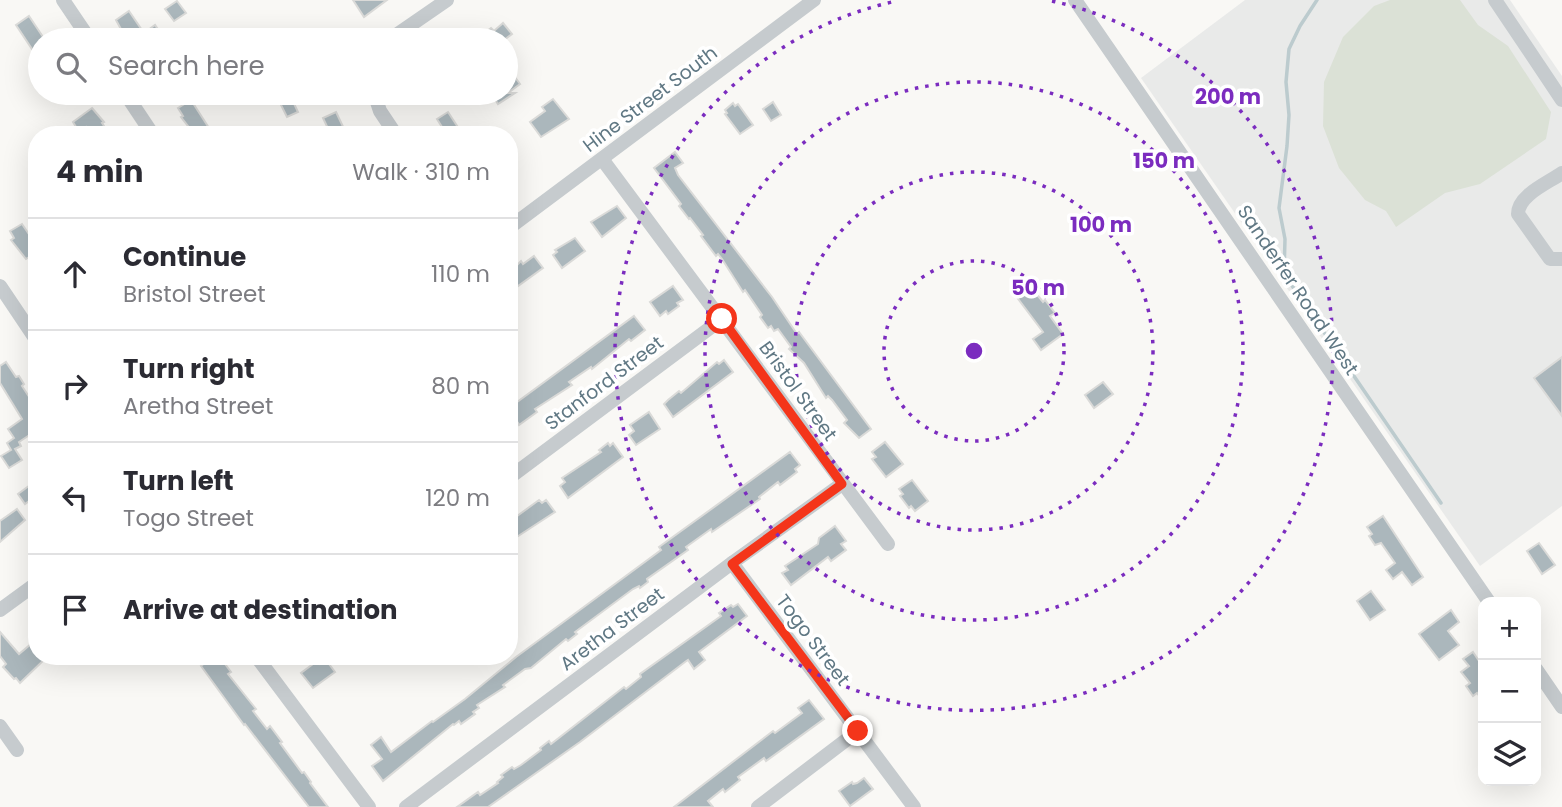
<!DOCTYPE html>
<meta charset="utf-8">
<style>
body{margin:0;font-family:Poppins,sans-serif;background:#f2f2f3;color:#2b2b33}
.controls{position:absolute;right:21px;bottom:21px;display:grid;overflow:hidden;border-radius:14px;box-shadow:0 7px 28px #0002}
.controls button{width:63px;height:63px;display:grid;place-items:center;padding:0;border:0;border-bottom:2px solid #e1e1e2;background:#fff;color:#2b2b33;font:35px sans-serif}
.stop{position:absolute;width:21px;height:21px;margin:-16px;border:5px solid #f4351a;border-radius:50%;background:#fff}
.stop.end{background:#f4351a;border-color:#fff;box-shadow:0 2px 7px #0008}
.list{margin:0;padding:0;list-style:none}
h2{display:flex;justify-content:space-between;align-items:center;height:91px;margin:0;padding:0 28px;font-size:30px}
h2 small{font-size:23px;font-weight:400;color:#7c7c81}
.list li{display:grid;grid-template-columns:46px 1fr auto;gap:21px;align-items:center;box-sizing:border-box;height:112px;padding:0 28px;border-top:2px solid #e1e1e2}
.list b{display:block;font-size:26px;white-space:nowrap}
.list p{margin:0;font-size:23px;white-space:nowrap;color:#7c7c81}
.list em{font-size:23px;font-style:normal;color:#7c7c81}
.icon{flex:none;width:38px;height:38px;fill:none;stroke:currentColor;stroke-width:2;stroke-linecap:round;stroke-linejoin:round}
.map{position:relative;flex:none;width:1562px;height:807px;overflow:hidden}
.search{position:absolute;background:#fff;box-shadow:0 7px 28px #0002;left:28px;top:28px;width:490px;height:77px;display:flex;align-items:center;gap:18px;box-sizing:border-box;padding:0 24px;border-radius:38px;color:#7c7c81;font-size:26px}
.panel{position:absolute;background:#fff;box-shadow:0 7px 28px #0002;left:28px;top:126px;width:490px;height:539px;border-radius:28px}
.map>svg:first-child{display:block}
.built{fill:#e9eae9}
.green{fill:#dbe1d6}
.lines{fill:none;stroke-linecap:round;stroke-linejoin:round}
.stream{stroke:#bccbce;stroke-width:3.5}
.building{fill:#abb7bc;stroke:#dadad8;stroke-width:2}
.minor{stroke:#c6cbce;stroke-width:14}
.route{stroke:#f4351a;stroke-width:9}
.ring{fill:none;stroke:#7b2cbf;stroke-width:3.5;stroke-dasharray:3.5 7}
.labels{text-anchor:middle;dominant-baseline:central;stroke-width:7;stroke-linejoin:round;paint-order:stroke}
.street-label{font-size:19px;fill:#607884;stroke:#fff}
.centre{fill:#7b2cbf;stroke:#fff;stroke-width:3.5}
.ring-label{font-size:21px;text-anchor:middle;font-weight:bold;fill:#7b2cbf;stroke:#fff;stroke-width:7;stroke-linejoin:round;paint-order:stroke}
</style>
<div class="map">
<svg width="1562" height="807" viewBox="0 0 1562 807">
<rect width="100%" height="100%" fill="#f9f8f5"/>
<path class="built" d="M1245,0H1510L1562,76V506L1480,566L1141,78Z"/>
<path class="green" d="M1390,0H1460L1478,25L1508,46L1551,112L1546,139L1480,184L1445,193L1396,227L1386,211L1365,200L1339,168L1323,126L1324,82L1343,37L1374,6Z"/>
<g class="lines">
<path class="stream" d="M1317,0L1300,26L1289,49L1286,82L1289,115L1287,146L1279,208L1285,239L1284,274L1441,503"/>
</g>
<g class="building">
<path d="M353,0H387L364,17Z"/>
<path d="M177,1L186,13L174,21L165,9Z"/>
<path d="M129,11L144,33L155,25L165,40H127L116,20Z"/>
<path d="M29,16L45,40H40V48L34,52L16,25Z"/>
<path d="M503,23L512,34L504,40H476L491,28L494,31Z"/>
<path d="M506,65L520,84L508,93H515L498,104L491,93H506Z"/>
<path d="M289,93L298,112L287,117L278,99Z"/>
<path d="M553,99L569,119L541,137L530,122L545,111L542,107Z"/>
<path d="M191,100L209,128L213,135H195L181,117L183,116L178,108Z"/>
<path d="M773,102L781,115L771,121L763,109Z"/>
<path d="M733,103L735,106L738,104L753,125L740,134L725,114L727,113L725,110Z"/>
<path d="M92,108L104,122L102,123L110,135H91L86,127L79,132L73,122Z"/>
<path d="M336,112L347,135H331L323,118Z"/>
<path d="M448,112L463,135H447L437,119Z"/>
<path d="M675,152L683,163L675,168L678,175L772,297L797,334L799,332L871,429L859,438L844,423L847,420L832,400L828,396L826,398L804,363L789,349L791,347L778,329L774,331L771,326L768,328L760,317L762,315L745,290L743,292L722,259L718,254L716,256L701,236L703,235L690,218L689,219L679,206L681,204L654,168Z"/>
<path d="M617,206L626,218L602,237L591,222Z"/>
<path d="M22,224L37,246V252L26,259L11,240L14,238L10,231Z"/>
<path d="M575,238L585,251L562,268L553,255L557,252L555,250Z"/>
<path d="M534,256L543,268L518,286L509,273L521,261L523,264Z"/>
<path d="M673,286L683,300L677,303L679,306L668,314L666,311L660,316L650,302Z"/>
<path d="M1030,286L1043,302L1045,300L1055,313L1050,316L1063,334L1041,350L1033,339L1043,332L1016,296Z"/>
<path d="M634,316L645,330L631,341L629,339L592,369L591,367L569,382L572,385L535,409L537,412L519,425L518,423L509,429V408Z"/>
<path d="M1562,357V416L1534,378Z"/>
<path d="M724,360L733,372L673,417L664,404L668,400L679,391L681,393L717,362L719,364Z"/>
<path d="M6,362L16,377L19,376L24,384L22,386L37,409V430L19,442L21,446L15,449L22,460L9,468L1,456L11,450L7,443L14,438L8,429L22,419L0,383V366Z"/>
<path d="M1103,382L1113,394L1094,408L1085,395Z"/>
<path d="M649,412L660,429L636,445L629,435L634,431L630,425Z"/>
<path d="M885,442L903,464L886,477L872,459L876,457L872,452Z"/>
<path d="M608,443L610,446L613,443L623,457L568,498L560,486L565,482L562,478L601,452L599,450Z"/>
<path d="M790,452L800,465L795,469L797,472L780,485L778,482L759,497L760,499L712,532L711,529L686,547L688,550L647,579L648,582L640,588L639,586L633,589L575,632L577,634L568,641L566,639L531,668L525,669L503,685L505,687L477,705L479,708L473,712L475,714L461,724L459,721L454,725L453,724L383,781L372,766L382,759L371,745L381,737L391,752L432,721L433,722L465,699L516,657L661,550L659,547Z"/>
<path d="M37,480V495L25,504L18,494Z"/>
<path d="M912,480L928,501L915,511L911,506L909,508L900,496L903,494L899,489Z"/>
<path d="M539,500L542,503L546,500L555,512L509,542V522Z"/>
<path d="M17,509L25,520L0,542V521Z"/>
<path d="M1383,516L1423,577L1412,585L1402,572L1393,579L1386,570L1395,563L1381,543L1375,545L1369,536L1372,534L1367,527Z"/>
<path d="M835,526L846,541L841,544L846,550L831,561L828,557L791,585L782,573L788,570L785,566L818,544L819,538Z"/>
<path d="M1539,543L1555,565L1542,574L1527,551Z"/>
<path d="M1371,591L1385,610L1370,620L1357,601Z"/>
<path d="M738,604L747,616L699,652L705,660L694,669L688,660L685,662L580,742L488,807H457L478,792L480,795L498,783L497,782L503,777L501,775L512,767L514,769L521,765L541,750L540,748L549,741L551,744L624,687L626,689L641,677L640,674L721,616L719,613L731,605L733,607Z"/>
<path d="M1451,610L1459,622L1448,631L1459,645L1439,660L1419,634Z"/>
<path d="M0,632L19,654L37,639V656H48L20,683L16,678L14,679L3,667L6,664L0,656Z"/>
<path d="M1473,652L1483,667V701L1477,693L1473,696L1466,686L1470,683L1461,672L1469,666L1463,659Z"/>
<path d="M213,656H219L231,672L228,674L256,709L253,711L267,729L270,726L282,742L280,743L302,773L304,772L311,782L310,783L328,807H309L245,724L244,725L201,666Z"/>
<path d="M326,660L335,672L313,688L301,673L317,661L320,664Z"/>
<path d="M809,700L824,719L766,761L764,758L738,777L740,780L725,792L723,789L708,801L713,807H674L773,731L775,733L802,713L798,708Z"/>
<path d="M864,778L873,789L850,806L839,791L852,782L853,784L857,783Z"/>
</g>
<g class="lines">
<g class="minor">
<path d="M63,0L90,40"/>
<path d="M1075,0L1489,602"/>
<path d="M1495,0L1562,100"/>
<path d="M389,40L447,0"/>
<path d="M125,93L153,135"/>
<path d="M374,93L380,111L396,135"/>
<path d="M602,159L888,544"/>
<path d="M1562,173C1548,183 1518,195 1518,214L1550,259H1562"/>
<path d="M509,228L814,0"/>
<path d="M0,286L37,341"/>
<path d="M509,478L722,319"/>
<path d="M732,563L914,807"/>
<path d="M0,610L37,583"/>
<path d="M256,656L369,807"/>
<path d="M1536,669L1562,707"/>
<path d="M0,726L17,750"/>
<path d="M406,807L732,563L842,484"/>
<path d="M758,807L858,731"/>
</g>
</g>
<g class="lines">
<path class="route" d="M722,319L842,484L732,564L858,731"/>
</g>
<g class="ring">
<circle cx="974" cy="351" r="90"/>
<circle cx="974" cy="351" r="179"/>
<circle cx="974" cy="351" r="269"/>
<path d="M1052 1A359 359 0 1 1 896 1"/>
</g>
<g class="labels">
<g class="street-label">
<text transform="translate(650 99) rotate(-37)">Hine Street South</text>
<text transform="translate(1298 290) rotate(56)">Sanderfer Road West</text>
<text transform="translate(604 383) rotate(-37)">Stanford Street</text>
<text transform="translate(798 391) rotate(54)">Bristol Street</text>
<text transform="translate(612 629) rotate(-37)">Aretha Street</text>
<text transform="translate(813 640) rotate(53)">Togo Street</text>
</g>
</g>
<circle cx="974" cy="351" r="10" class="centre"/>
<g class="ring-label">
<text x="1228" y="104">200 m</text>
<text x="1164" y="168">150 m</text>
<text x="1101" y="232">100 m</text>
<text x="1038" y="295">50 m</text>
</g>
</svg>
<div class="controls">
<button>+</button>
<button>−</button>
<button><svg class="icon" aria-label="layers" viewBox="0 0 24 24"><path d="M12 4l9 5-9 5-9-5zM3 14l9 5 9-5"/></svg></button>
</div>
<div class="stop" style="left:722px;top:319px"></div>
<div class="stop end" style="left:858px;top:731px"></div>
<div class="search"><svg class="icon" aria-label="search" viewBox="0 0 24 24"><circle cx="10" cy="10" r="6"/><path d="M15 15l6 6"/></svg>Search here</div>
<section class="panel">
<h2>4 min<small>Walk · 310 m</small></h2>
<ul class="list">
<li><svg class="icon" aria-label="ahead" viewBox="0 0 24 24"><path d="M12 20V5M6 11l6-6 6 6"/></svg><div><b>Continue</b><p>Bristol Street</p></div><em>110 m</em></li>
<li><svg class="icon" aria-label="right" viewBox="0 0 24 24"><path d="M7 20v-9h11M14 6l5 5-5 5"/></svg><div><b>Turn right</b><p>Aretha Street</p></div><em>80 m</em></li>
<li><svg class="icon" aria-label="left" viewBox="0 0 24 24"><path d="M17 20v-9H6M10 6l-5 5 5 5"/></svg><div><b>Turn left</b><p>Togo Street</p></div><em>120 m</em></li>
<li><svg class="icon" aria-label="arrive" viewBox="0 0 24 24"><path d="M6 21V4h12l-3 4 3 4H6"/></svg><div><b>Arrive at destination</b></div></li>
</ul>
</section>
</div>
